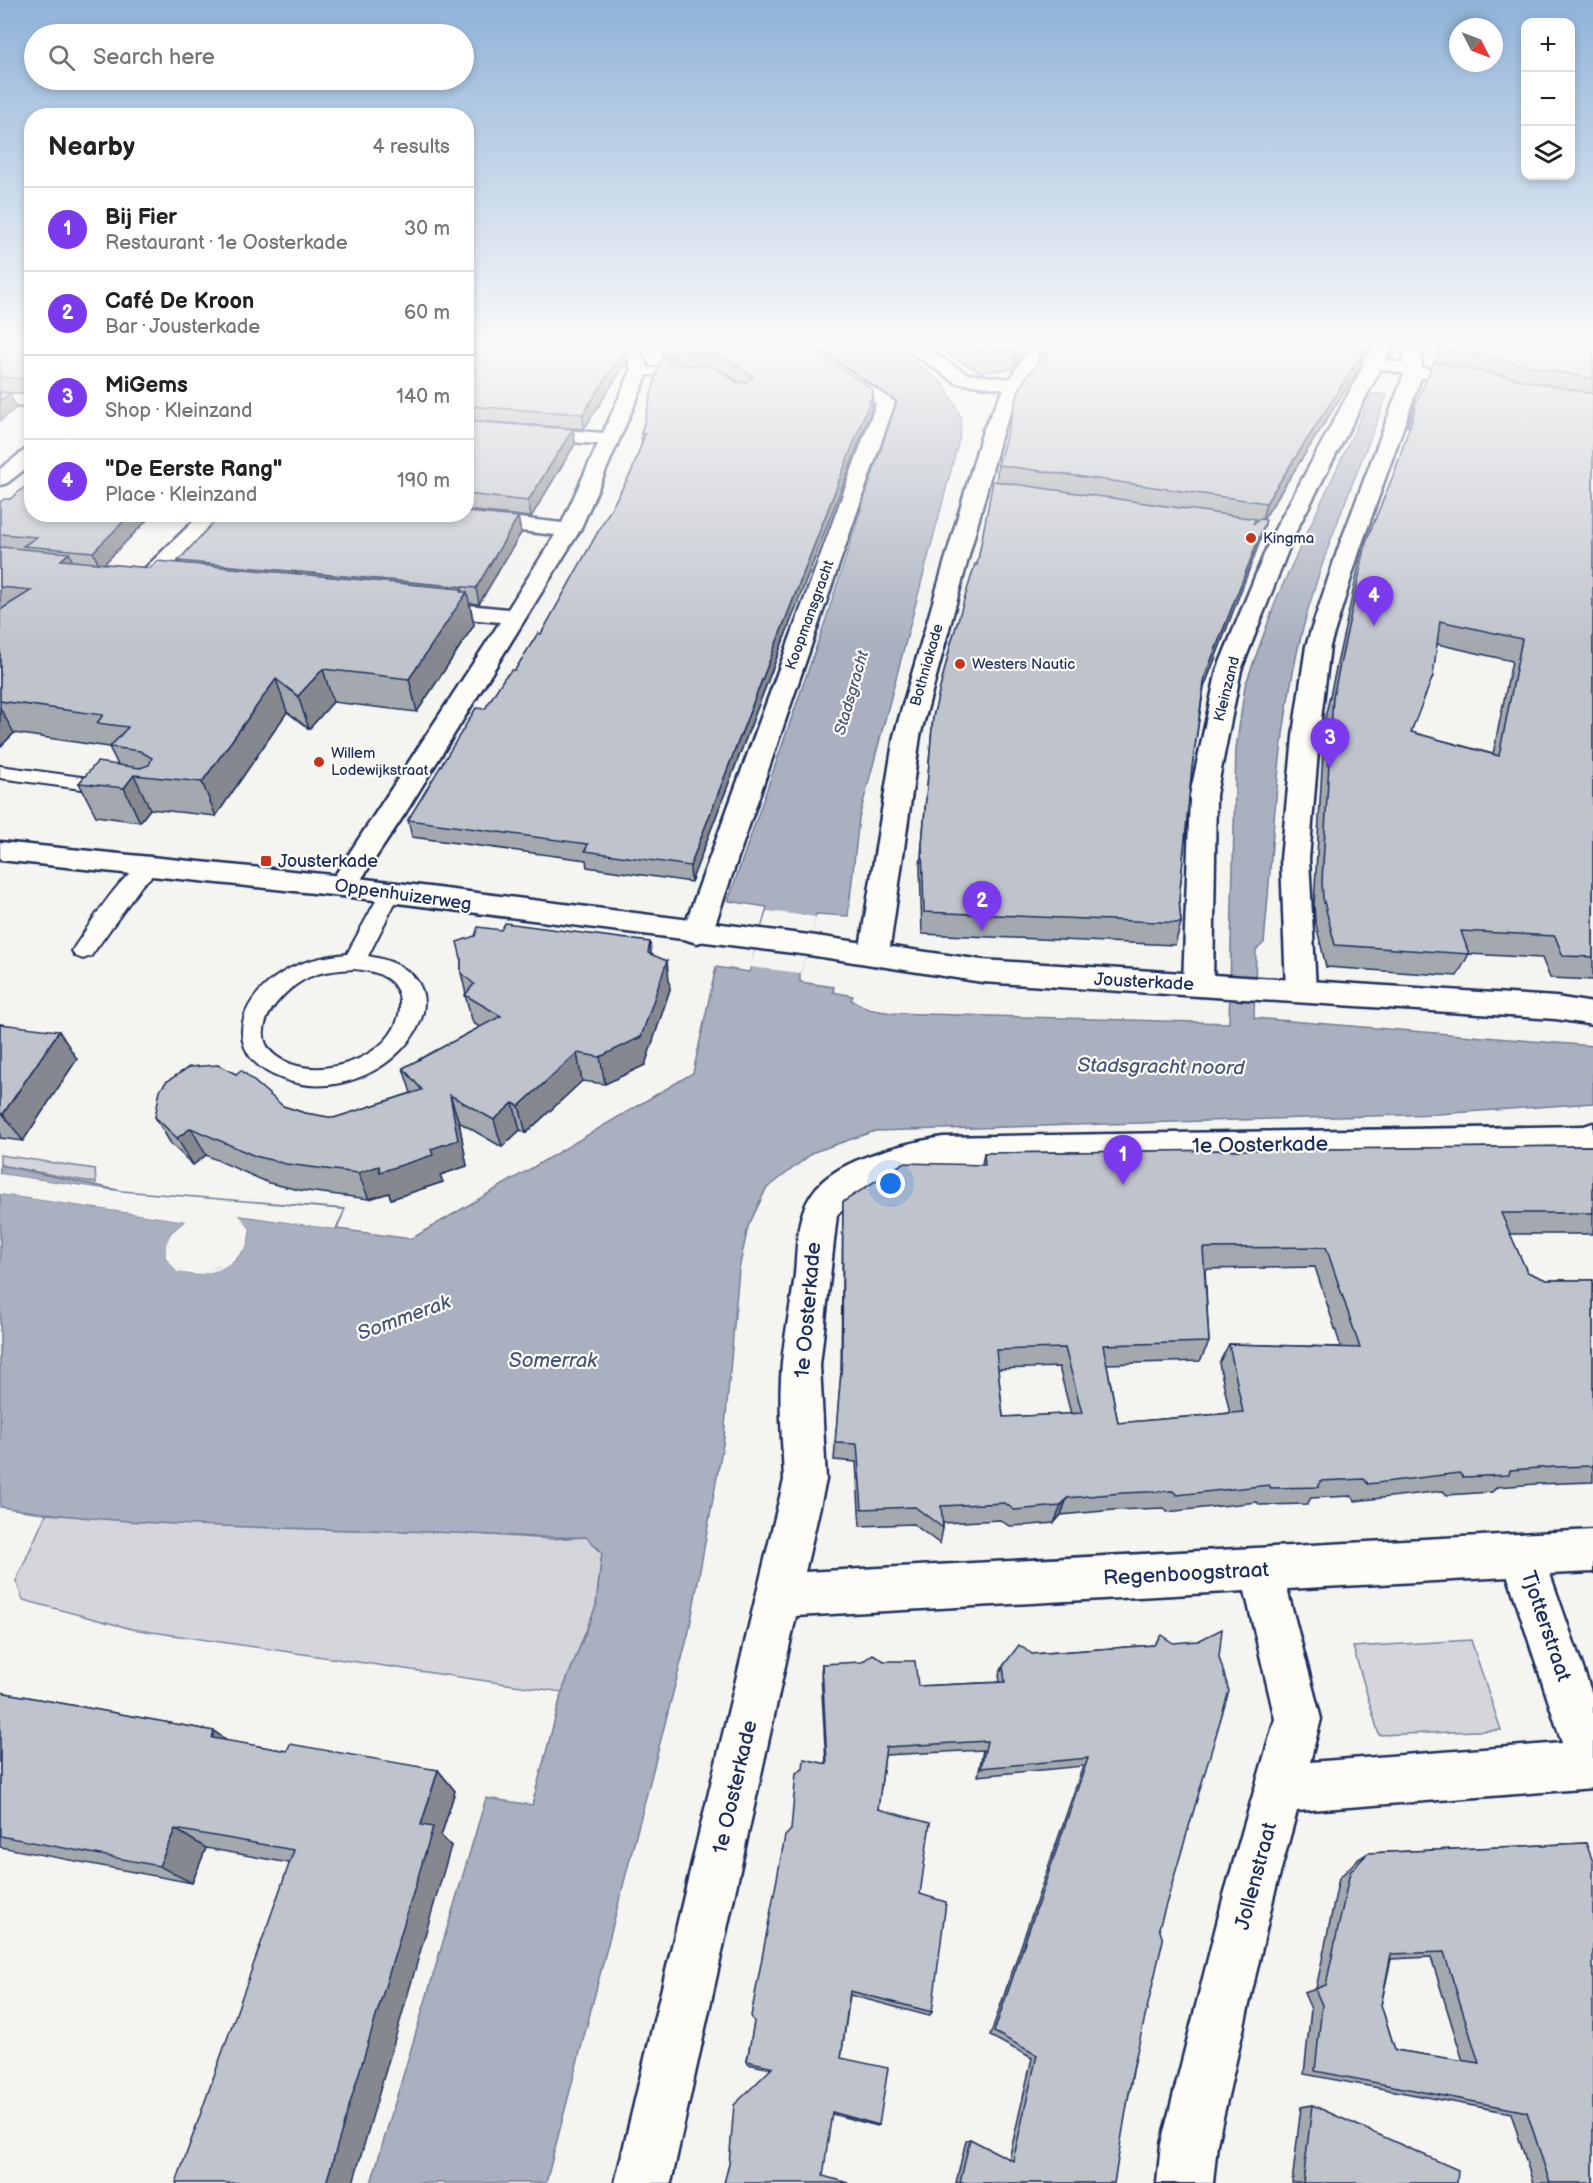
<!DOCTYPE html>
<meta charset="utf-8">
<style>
body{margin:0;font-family:"Balsamiq Sans",sans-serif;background:#f6f6f6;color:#222}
.controls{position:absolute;right:18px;top:18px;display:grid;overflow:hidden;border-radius:12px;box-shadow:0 3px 9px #0003}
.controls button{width:54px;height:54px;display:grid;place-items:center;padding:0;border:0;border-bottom:2px solid #e0e0e0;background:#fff;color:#222;font:30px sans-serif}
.compass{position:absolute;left:1449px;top:18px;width:54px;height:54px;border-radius:50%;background:#fff;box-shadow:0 3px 9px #0003;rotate:132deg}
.you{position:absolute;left:891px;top:1184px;width:21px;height:21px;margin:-15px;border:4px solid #fff;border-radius:50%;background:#1a73e8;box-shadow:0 0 0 9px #1a73e833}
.badge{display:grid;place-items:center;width:39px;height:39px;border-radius:50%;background:#7c3aed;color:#fff;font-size:20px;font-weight:700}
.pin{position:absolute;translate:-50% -50px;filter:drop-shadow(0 2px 3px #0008)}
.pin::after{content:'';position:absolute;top:32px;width:21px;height:18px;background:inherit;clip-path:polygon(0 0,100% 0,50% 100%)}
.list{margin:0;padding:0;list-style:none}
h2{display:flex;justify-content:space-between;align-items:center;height:78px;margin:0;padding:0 24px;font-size:26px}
h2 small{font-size:20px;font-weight:400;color:#767676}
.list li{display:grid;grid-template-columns:39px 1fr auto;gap:18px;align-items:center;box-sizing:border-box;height:84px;padding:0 24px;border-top:2px solid #e0e0e0}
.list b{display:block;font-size:22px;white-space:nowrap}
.list p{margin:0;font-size:20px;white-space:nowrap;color:#767676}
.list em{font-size:20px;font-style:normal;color:#767676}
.icon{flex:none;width:33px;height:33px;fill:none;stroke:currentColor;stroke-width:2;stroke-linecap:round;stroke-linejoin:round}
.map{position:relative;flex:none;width:1593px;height:2183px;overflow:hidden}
.search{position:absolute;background:#fff;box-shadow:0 3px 9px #0003;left:24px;top:24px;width:450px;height:66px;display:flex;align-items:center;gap:15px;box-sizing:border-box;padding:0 21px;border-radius:33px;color:#767676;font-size:22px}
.panel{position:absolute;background:#fff;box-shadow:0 3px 9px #0003;left:24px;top:108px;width:450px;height:414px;border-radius:24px}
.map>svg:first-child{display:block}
.green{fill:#d4d6db;stroke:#78829c;stroke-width:1.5}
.water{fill:#aab0bf;stroke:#717c98;stroke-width:1.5}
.pier{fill:#f4f4f1}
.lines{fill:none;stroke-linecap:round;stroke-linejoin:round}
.lane-casing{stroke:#1b2f5e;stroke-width:4}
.street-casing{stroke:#1b2f5e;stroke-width:5}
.secondary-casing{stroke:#1b2f5e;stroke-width:5}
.lane{fill:#fdfcf7;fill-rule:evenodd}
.street{fill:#fdfcf7;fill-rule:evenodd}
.secondary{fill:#fdfcf7;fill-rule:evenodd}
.wall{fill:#a4a8af;stroke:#1b2f5e;stroke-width:1.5;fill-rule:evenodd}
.shaded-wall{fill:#86888f;stroke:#1b2f5e;stroke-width:1.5}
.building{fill:#bfc3cc;stroke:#1b2f5e;stroke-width:1.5;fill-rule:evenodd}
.poi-dot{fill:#c8321e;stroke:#fdfcf7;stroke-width:2}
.labels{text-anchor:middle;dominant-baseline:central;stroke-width:4.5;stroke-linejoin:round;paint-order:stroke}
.far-poi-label{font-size:15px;fill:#1b2f5e;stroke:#fdfcf7;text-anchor:start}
.far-street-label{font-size:15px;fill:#1b2f5e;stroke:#fdfcf7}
.far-water-label{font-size:16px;font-style:italic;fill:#46567b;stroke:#fdfcf7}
.poi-label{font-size:18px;fill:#1b2f5e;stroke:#fdfcf7;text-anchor:start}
.street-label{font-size:18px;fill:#1b2f5e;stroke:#fdfcf7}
.water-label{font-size:20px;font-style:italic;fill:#46567b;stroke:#fdfcf7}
.near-street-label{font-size:21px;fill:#1b2f5e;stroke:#fdfcf7}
</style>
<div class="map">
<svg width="1593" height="2183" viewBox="0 0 1593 2183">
<rect width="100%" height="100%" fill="#f4f4f1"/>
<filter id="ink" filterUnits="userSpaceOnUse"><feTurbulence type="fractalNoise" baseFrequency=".0167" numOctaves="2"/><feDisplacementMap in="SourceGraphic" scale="12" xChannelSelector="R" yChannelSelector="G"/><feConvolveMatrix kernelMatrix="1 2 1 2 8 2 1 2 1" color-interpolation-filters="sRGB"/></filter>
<g filter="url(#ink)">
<g class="green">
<path d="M0,1155L95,1169L96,1183L0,1165Z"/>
<path d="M46,1514L275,1528L448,1532L550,1539L586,1537L602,1553L596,1606L562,1692L132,1629L23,1600L16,1581Z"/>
<path d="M1471,1640L1501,1730L1379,1735L1353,1647Z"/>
</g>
<path class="water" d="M805,341H885L944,384L961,417L960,436L859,818L848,916L816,914L800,974V982L834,987L833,992L853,996L851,1000L869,1009L892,1013L1229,1023L1236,749L1245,686L1278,595L1372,393L1387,395C1355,480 1316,565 1297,653C1276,748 1273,846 1264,943L1256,950L1254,1018L1593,1046V1103L1439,1114L875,1131L814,1152L766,1189L748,1227L739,1269L724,1438L689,1631L546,2183H371L486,1798L532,1805L562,1692L596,1606L602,1552L586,1537C525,1539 465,1532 404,1531C272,1528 130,1527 0,1507V1194L187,1221L171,1233L166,1258L177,1271L197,1275L234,1261L247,1246L250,1229L237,1215L335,1229L344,1210L124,1192L0,1174V1165L122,1191L345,1209L337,1229L411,1239L693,1073L716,967L749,972L751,967L767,907L728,901L826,619L896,401Z"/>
<g class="pier">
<path d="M767,911L816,917L801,973L750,967Z"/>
<path d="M0,1174L124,1192L344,1210L335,1229L239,1215L250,1229L247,1246L234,1261L218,1270L197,1275L177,1272L166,1258V1245L171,1233L186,1221L0,1194V1191L188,1218L189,1223L173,1235L169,1246V1257L179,1269L197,1272L217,1267L232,1258L244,1244L247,1230L235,1216L236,1212L333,1226L340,1212L124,1195L0,1177Z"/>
</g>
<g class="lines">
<g class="lane-casing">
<g id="lane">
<path d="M640,367L656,368L663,372L656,376L635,374L633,371Z"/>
<path d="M0,766L111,781L118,783L121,787L118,791L111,793L0,778Z"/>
<path d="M153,859L160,861L163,866L142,885L91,956L83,959L75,956L72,951L75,946C93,921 123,867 153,859Z"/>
<path d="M390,886L397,888L400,893L368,956C492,977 385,1114 286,1080C224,1060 232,1004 282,973C301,961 325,956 347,954L383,888ZM354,969C363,970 373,971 381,975C393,981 400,990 400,1004C401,1052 332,1079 291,1064C237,1044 274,994 309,977C323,971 339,970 354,969Z"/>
</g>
</g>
<g class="street-casing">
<g id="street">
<path d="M612,341C632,341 644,352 649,371L580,530L406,812L352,893L342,896L332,893L328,886L500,622L426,615L418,613L415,608L418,603L426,601L508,609L555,535L425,520L415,514H466V512L562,523L598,444L466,434V422L603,433L631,371L629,360L609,344Z"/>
<path d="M783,341H803L895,402L712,933L707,940L697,943L687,940L682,933L876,404Z"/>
<path d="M894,341H914L967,374L1010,379L1034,341H1051L1024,385L1003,430L920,736L889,954L885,961L874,965L863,961L859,954L894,736L983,430L1004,389L956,383Z"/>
<path d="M1377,341H1395L1294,535L1241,670L1216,795L1213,984L1209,992L1198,995L1187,992L1183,984L1190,795L1217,670L1272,535Z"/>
<path d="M1411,341H1428L1421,359L1423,372L1360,549L1330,646L1320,727L1309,859L1316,990L1312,998L1301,1001L1290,998L1286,990L1281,859L1294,727L1306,646L1338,549L1405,372L1403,359Z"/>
<path d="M0,393L32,395V407L0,405Z"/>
<path d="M32,448V464L7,483L0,485V469L25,450Z"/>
<path d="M201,514H224L154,585H138L135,580L138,575Z"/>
<path d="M1593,1123V1149L1584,1152L943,1165L900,1174L871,1186L856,1195L837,1215L820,1365L826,1480L805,1572L1593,1530V1572L1550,1574L1593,1697V1788L1297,1811L1274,1895L1217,2144L1213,2183H1157L1161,2144L1224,1895L1275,1719L1245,1591L796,1616L671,2183H615L784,1480C783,1446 779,1413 781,1379C782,1344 791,1309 795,1274C798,1243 795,1213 817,1187C842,1158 906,1143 943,1137L1584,1126ZM1508,1577L1562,1743L1310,1762L1321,1719L1287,1589Z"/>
</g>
</g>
<g class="secondary-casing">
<g id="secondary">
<path d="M1262,341H1294L1472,378L1481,383L1472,388L1271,346Z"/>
<path d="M0,842L342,876L809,935L982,960L1556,997L1593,1003V1025L1556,1019L982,982L809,955L342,896L0,860Z"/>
</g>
</g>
<use href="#lane" class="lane"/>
<use href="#street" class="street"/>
<use href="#secondary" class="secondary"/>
</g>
<g class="wall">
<path d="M0,341H32V394L0,392Z"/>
<path d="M466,341L626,347L627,361L584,429L466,420Z"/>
<path d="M666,341L873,393L872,408L691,882L587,867L586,860L412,837L408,820L485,709L515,670L541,634L632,471L642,443L641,434L662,360V355ZM716,369H721L741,383L737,382Z"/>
<path d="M924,341H1032L1014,369L980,372Z"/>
<path d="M1044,341H1376L1368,353H1365L1360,367L1263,520L1260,541L1204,687L1192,767L1179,900L1181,923L1175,945L922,934L920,867L933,717L977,565L996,481L998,465L1038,362L1040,348Z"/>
<path d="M1593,341V980L1550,978L1542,958L1469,954L1457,976L1326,967L1315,920L1314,904L1325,718L1360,560L1367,539L1394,475L1410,427L1407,426L1414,407L1435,362L1440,348ZM1437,644L1512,661L1493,754L1411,732Z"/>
<path d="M466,421L573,429L575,444L531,517L466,510Z"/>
<path d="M10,499L153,514L104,564L150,568L179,563L178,561L518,517L521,533L479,604L470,603L474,625L417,712L333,702L309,729L287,712L216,816L150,809L140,822L96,816L79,783L118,765L109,747L14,733L0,747V502Z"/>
<path d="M651,955L670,989L645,1065L605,1084L582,1081L526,1133L520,1130L502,1147L459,1122L467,1166L440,1175L443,1182L391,1199L389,1193L369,1199L299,1190L269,1183L206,1155L193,1165L171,1144L155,1117L283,1106L305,1113L334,1118L411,1093L403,1068L480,1027L473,1023L465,995L466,994L461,973V959Z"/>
<path d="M0,1024L77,1059L23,1141L0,1138Z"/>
<path d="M1593,1146V1234H1510L1527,1272L1546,1280H1593V1482L1536,1484L1497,1487L1492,1492L1447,1495L1443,1491L1355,1501L1351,1496L1311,1498L1307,1504L1260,1505L1257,1502L1167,1512L1164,1508L1114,1510L1061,1515L1054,1523L1031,1525L1009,1526L1000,1520L943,1523V1528L940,1544L913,1524L860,1526L856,1462L834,1460L841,1372L843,1202L982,1164L984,1153ZM1315,1267L1341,1347L1229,1344L1219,1363L1230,1413L1118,1423L1107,1364L1200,1361L1209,1342L1205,1269ZM1059,1367L1071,1414L1003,1417L998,1369Z"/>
<path d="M1154,1645L1159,1928L1119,2148L1114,2183H956L966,2140L970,2139L1009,2159L1032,2058L990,2036L1083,1766L978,1776L983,1750L885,1755L878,1809L920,1894L932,2012L929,2016L850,1995L841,2058L879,2125L877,2126L832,2114L724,2183L771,2069L748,2064L747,2061L791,1830L826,1764L821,1674L822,1664L918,1686L1000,1682L999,1675L1003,1666L1032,1654Z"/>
<path d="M0,1692L214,1731L227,1741L287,1751L438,1770L455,1791L441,1836L451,1846L289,1863L206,1848L192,1883L0,1847Z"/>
<path d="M1586,1843L1593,2183H1533L1511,2113L1304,2074L1311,2009L1304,1993L1316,1989L1339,1878L1357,1860L1368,1853ZM1431,1957L1463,2061L1395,2050L1381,2005L1391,1959Z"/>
<path d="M1312,2105L1457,2183H1292L1301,2107Z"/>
</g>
<g class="shaded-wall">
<path d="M1022,341H1032L1014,369L1016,350Z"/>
<path d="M1372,341H1376L1368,353Z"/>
<path d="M1394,341H1409L1406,346L1389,358Z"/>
<path d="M626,347L627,361L584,429L583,414Z"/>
<path d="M1366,348L1360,367L1261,523L1266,503Z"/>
<path d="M675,352L676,367L667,372L666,358Z"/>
<path d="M32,377V388L28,380Z"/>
<path d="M10,393L16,408L0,421V401Z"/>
<path d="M873,393L872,408L691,882L690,866Z"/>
<path d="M573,429L575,444L531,517L528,501Z"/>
<path d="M131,514H153L100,568L93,552Z"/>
<path d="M518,517L521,533L479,604L476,588Z"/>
<path d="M1266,520L1260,541L1200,698L1205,676Z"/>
<path d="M69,553L83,585L61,560Z"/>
<path d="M462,589L464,597L467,592L474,625L417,712L409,679Z"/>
<path d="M323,669L333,702L309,729L298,696Z"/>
<path d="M276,679L287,712L216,816L202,782Z"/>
<path d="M0,708L14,733L0,747Z"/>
<path d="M134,775L150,809L140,822L124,788Z"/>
<path d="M650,942L653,970L648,953Z"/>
<path d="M667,961L670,989L645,1065L605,1084L600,1057Z"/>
<path d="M59,1031L77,1059L23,1141L3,1114Z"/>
<path d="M577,1053L582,1081L526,1133L519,1106Z"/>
<path d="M450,1095L459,1122L467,1166L440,1175L443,1182L391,1199L389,1193L369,1199L358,1173Z"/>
<path d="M513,1103L520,1130L502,1147L494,1120Z"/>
<path d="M191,1128L206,1155L193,1165L177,1138Z"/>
<path d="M1067,1498L1061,1515L1054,1523L1061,1506Z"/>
<path d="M214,1731L242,1753L212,1738Z"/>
<path d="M438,1770L455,1791L441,1836L451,1846L353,2183H326L421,1825Z"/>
<path d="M175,1829L206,1848L192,1883L159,1866Z"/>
</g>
<g class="building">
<path d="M0,341H32V377L28,380L0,377Z"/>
<path d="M466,341H617L626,347L583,414L466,406Z"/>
<path d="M666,341H800L872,389L873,393L690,866L585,851L588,844L408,820L476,708L485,709L504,678L512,670H515L538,633L541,634L632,471L645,434H641L660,361L664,358L662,355ZM675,352L721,355L753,377L745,383L737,382L711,366L670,364L666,358Z"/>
<path d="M960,341H1022L1016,350L982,352Z"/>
<path d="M1044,341H1330L1366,348L1266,503L998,465L1019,390L1026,377L1052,347L1040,348Z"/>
<path d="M1443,341H1593V379L1440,348Z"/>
<path d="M1434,362L1593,394V957L1563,956L1555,936L1461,931L1469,954L1335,945L1323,898L1322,881L1333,697L1367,539L1395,471L1416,407H1414ZM1440,621L1522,639L1499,756L1411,732L1433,676Z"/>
<path d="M0,392L10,393L0,401Z"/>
<path d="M466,421L573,429L528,501L466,494Z"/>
<path d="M32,481V514H131L93,552L23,546L37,537L0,534V502L4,499H10Z"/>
<path d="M993,481L1256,519L1253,524L1260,519L1266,520L1205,676L1192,767L1179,900L1181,923L924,912L922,845L933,717L951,643L975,564L977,565Z"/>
<path d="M466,512L518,517L476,588L178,561L221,514H466Z"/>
<path d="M0,547L69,553L61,560L150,568L157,561L462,589L461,592H467L409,679L323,669L298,696L276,679L202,782L134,775L124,788L79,783L97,762L140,768L149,765L152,758L140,751L110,747L128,727L97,723L103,715L0,701V610L32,590L0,587Z"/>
<path d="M505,923L650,942L648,953L667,961L641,1037L600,1057L577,1053L519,1106L513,1103L494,1120L450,1095L458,1140L431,1149L433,1155L380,1172L379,1166L358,1173L286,1164L255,1156L191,1128L177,1138L155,1117L160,1090L166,1082L189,1067L218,1065L236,1074L241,1070L283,1106L305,1113L334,1118L422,1090L403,1068L501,1016L465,995L474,984L461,973V958L457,942L475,936L478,927L501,930Z"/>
<path d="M0,1024L59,1031L3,1114L0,1113Z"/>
<path d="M1593,1146V1213H1501L1527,1272L1546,1280H1593V1466L1554,1467L1510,1470L1509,1475L1463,1477L1459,1473L1368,1484L1364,1479L1320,1481L1319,1487L1271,1488L1269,1485L1177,1495L1173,1491L1122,1493L1067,1498L1061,1506L1037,1508L1014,1510L1005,1503L941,1506L943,1528L915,1507L862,1509L857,1444L835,1443L842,1360L843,1202L903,1163L985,1165L984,1153ZM1326,1247L1360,1348L1229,1344L1243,1412L1118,1423L1103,1345L1209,1342L1203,1248ZM1065,1348L1082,1413L1003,1417L996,1350Z"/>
<path d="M1222,1629L1219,1657L1229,1691L1159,1928L1163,1940L1133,2069L1114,2183H960L970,2139L1013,2161L1037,2055L994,2032L1088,1758L981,1768L987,1741L886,1747L878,1809L930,1823L920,1894L946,1902L932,2012L850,1991L841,2058L888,2068L879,2125L832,2112L823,2176L848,2183H724L729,2164L734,2105L773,2067L747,2061L754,2022L751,2016L785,1836L791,1830L796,1773L803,1769L804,1759L827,1764L822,1664L862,1662L873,1654L884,1661H915L918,1686L1005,1682L1003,1666L1019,1645L1032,1654L1154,1645L1161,1635L1173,1643L1198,1641Z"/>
<path d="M0,1692L214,1731L212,1738L287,1751L290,1744L438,1770L421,1825L433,1827L326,2183H176L294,1850L175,1829L159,1866L0,1836Z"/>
<path d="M1586,1843L1593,1862V2183H1550L1527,2112L1315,2071L1322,2005L1315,1989L1326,1985L1350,1872L1368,1853ZM1444,1952L1479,2063L1395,2050L1381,2005L1391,1954Z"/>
<path d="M1312,2105L1458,2170L1457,2183H1303Z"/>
</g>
</g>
<linearGradient id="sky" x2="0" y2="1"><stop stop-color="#8fb2d8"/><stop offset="0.53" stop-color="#fafaf9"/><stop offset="1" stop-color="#fafaf9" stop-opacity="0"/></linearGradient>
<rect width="1593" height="646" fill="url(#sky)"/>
<g class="poi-dot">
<circle cx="1251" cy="538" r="6"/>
<circle cx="960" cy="664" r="6"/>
<circle cx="319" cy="762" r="6"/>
<rect x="260" y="855" width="12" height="12" rx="3"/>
</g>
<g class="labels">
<g class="far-poi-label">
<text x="1263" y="538">Kingma</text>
<text x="972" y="664">Westers Nautic</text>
<text x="331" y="753">Willem<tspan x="331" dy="17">Lodewijkstraat</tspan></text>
</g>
<g class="far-street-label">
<text transform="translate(810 615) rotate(-70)">Koopmansgracht</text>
<text transform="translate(927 665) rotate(-74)">Bothniakade</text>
<text transform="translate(1227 689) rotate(-76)">Kleinzand</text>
</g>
<g class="far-water-label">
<text transform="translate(852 693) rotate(-74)">Stadsgracht</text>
</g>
<g class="poi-label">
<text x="278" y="861">Jousterkade</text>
</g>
<g class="street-label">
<text transform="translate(403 895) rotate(8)">Oppenhuizerweg</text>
<text transform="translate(1144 982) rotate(3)">Jousterkade</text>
</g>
<g class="water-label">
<text transform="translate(1161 1067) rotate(1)">Stadsgracht noord</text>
<text transform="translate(404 1318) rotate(-20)">Sommerak</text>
<text x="553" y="1361">Somerrak</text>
</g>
<g class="near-street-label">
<text transform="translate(1260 1145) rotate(-1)">1e Oosterkade</text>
<text transform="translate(808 1310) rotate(-85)">1e Oosterkade</text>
<text transform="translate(1186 1574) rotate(-3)">Regenboogstraat</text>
<text transform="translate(1546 1626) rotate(71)">Tjotterstraat</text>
<text transform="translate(735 1787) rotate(-77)">1e Oosterkade</text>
<text transform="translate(1256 1876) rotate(-75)">Jollenstraat</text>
</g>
</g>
</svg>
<div class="controls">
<button>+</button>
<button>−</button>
<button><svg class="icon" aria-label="layers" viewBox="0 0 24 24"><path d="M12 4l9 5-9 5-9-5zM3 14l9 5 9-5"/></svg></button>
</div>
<svg class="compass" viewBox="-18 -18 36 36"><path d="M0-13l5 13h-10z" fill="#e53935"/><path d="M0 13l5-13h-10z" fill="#767676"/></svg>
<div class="you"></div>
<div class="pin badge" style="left:1123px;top:1185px">1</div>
<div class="pin badge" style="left:982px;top:931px">2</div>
<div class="pin badge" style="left:1330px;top:768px">3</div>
<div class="pin badge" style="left:1374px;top:626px">4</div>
<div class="search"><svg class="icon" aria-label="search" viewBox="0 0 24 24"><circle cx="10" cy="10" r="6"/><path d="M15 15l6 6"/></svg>Search here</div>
<section class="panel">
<h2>Nearby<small>4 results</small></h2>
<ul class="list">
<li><span class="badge">1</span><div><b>Bij Fier</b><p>Restaurant · 1e Oosterkade</p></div><em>30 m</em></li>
<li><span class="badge">2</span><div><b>Café De Kroon</b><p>Bar · Jousterkade</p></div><em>60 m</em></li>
<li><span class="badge">3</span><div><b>MiGems</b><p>Shop · Kleinzand</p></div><em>140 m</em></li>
<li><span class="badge">4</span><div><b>&quot;De Eerste Rang&quot;</b><p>Place · Kleinzand</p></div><em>190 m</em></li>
</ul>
</section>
</div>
